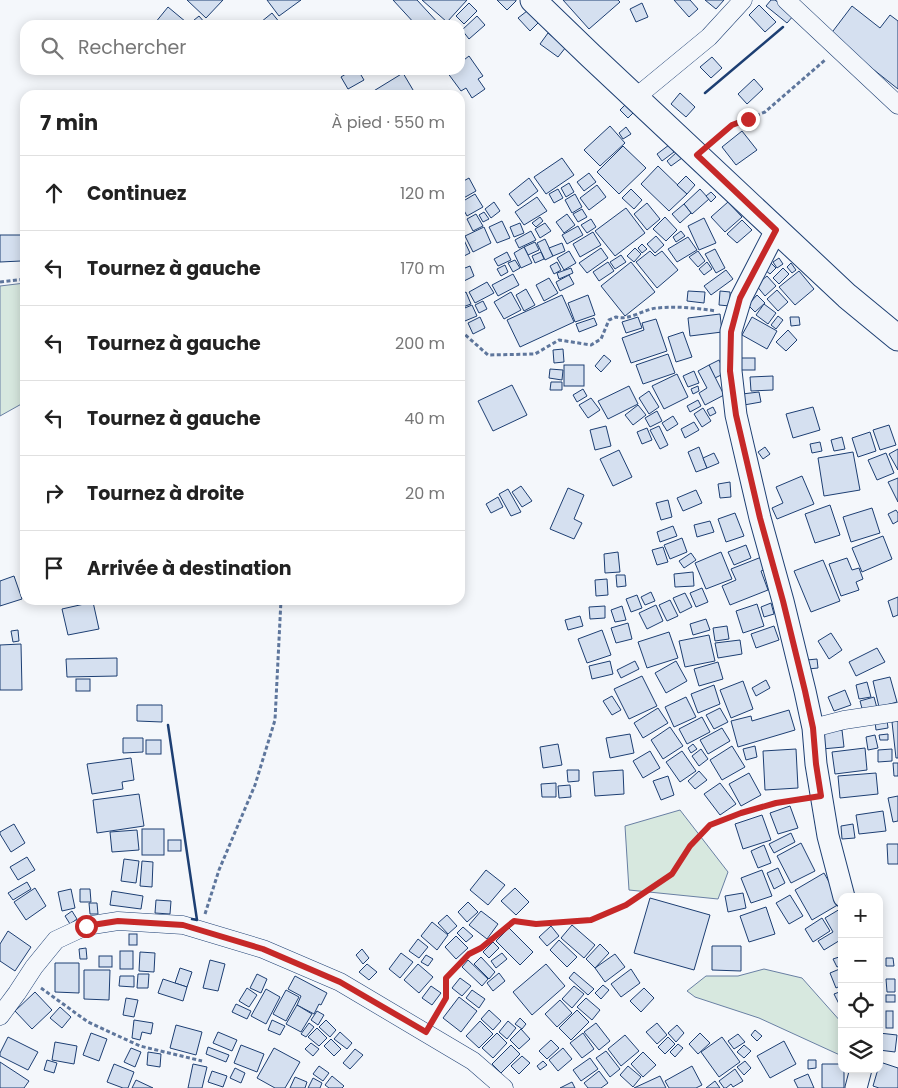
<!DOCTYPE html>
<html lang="fr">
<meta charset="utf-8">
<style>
body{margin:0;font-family:Poppins,sans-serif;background:#f6f6f6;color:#222}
.controls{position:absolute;right:15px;bottom:15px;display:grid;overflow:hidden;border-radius:10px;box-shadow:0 2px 12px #0003}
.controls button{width:45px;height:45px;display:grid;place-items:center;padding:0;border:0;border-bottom:1px solid #e0e0e0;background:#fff;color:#222;font:25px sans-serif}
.stop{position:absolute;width:15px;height:15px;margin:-11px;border:4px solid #c62828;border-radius:50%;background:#fff}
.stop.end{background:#c62828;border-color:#fff;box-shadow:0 1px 5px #0008}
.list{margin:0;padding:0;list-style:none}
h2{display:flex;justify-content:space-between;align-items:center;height:65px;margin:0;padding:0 20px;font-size:21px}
h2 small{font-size:16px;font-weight:400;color:#767676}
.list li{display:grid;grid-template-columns:32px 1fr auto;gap:15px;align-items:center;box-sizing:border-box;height:75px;padding:0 20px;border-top:1px solid #e0e0e0}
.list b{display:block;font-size:19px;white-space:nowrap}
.list em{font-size:16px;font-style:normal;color:#767676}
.icon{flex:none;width:28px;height:28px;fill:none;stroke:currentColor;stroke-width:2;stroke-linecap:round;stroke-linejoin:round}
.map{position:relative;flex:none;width:898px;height:1088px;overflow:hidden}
.search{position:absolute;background:#fff;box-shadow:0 2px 12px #0003;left:20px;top:20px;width:445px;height:55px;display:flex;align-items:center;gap:12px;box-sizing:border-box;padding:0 18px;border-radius:15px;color:#767676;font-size:19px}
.panel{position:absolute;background:#fff;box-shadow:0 2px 12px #0003;left:20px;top:90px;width:445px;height:515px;border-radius:15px}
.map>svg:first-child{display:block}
.green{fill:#d7e8df;stroke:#687fa3}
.building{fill:#d5e0f0;stroke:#1d3f73}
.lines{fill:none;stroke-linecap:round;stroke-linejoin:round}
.minor-casing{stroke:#1d3f73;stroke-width:19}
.tertiary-casing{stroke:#1d3f73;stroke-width:23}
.secondary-casing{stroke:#1d3f73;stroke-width:27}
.path{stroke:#5e769c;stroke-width:3;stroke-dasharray:4 2.5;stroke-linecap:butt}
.minor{stroke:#f4f7fb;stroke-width:18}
.tertiary{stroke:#f4f7fb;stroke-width:21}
.secondary{stroke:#f4f7fb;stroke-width:25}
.wall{stroke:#1d3f73;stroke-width:2.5}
.route{stroke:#c62828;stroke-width:6}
</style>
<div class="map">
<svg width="898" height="1088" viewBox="0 0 898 1088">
<rect width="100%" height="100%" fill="#f4f7fb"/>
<g class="green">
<path d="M25,283V402L0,416V286Z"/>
<path d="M680,810L728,872L718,899L629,890L625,826Z"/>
<path d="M764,969L802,978L842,1023V1056L759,1018L695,997L687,991L706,976H738Z"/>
</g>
<g class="building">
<path d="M187,0H223L206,18Z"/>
<path d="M267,0H301L279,16Z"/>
<path d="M393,0H417L440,25H416Z"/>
<path d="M422,0H467L447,22Z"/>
<path d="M497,0H516V1L507,10Z"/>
<path d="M563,0H618L620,2L589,29Z"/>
<path d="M674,0H690L698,9L689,17Z"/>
<path d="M705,0H724L716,9Z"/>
<path d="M771,0H775L794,15L787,23L766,6Z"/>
<path d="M469,3L477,11L464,24L456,16Z"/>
<path d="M642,3L648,17L636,22L630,9Z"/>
<path d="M759,5L776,22L765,32L749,15Z"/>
<path d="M852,6L880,28L890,15L898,21V89L830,35Z"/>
<path d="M168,7L186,22L184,25H158L155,23Z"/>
<path d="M527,11L538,23L530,31L518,18Z"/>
<path d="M272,13L280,23L278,25H264L261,22Z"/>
<path d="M199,16L205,23L203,25H188Z"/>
<path d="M477,16L485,25L469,39L462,30Z"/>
<path d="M548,33L566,47L558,57L540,44Z"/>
<path d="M469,56L483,76L478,79L485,89L472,98L466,88L461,91L447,72L450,70H460V63Z"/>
<path d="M712,57L722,68L711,78L700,67Z"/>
<path d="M352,70H358L364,80L348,89L341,77Z"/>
<path d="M403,73L416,95H374L372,92Z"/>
<path d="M754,79L763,89L747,104L738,94Z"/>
<path d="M680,93L695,107L686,117L671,104Z"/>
<path d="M626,104L634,112L628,118L620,110Z"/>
<path d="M610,126L625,143L600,166L584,150Z"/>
<path d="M626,127L631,134L623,139L619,133Z"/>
<path d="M742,131L757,150L736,165L722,147Z"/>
<path d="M669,145L674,152L662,161L657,154Z"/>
<path d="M623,146L646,168L619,194L597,172Z"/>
<path d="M677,152L682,158L671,166L667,161Z"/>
<path d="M562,158L574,175L546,194L534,177Z"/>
<path d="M658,166L687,194L669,211L641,184Z"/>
<path d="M589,173L596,182L584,191L577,182Z"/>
<path d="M686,176L695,185L687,194L677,185Z"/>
<path d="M469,178L476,191L460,200V183Z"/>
<path d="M529,178L538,191L518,206L509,194Z"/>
<path d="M569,183L574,192L566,197L561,188Z"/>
<path d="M597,185L606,197L589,210L580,198Z"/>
<path d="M558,189L563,198L554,203L549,194Z"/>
<path d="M631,189L642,200L634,209L622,198Z"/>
<path d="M700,189L709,199L692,214L684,204Z"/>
<path d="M711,192L716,197L711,202L706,196Z"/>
<path d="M475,194L483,207L467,216L460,203Z"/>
<path d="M575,194L582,207L572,213L565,200Z"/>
<path d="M537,197L547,211L524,225L515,212Z"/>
<path d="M494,202L500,211L491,218L485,209Z"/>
<path d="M728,202L742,217L725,232L711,217Z"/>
<path d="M647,203L660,219L647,230L634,214Z"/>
<path d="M684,204L691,213L680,223L672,214Z"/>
<path d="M626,208L645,233L615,256L595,231Z"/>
<path d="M582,209L587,217L578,222L573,214Z"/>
<path d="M484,212L489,219L483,222L479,215Z"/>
<path d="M476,214L483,226L473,231L467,219Z"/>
<path d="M567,214L575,225L564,233L556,222Z"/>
<path d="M540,217L543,221L536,227L532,223Z"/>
<path d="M665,217L677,230L666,241L653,229Z"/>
<path d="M704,218L716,243L699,250L688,226Z"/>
<path d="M591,219L596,227L587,233L581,225Z"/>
<path d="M742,220L752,230L737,243L727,234Z"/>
<path d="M502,221L510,238L497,243L489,227Z"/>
<path d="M520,223L524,233L514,237L510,227Z"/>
<path d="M545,223L551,231L540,238L535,229Z"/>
<path d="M578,226L583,235L567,244L562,235Z"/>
<path d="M484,227L491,243L473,252L465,236Z"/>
<path d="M531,231L536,240L519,248L515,240Z"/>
<path d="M681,231L685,236L676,242L673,237Z"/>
<path d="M593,232L601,245L580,257L573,244Z"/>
<path d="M0,235H21V261L0,262Z"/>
<path d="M656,236L664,245L655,253L647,244Z"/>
<path d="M688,237L697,250L677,262L668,249Z"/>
<path d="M545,239L553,256L545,260L537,243Z"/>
<path d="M464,240L470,253L460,258V241Z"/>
<path d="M535,242L539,250L528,255L524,247Z"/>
<path d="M562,243L565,251L553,256L549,248Z"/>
<path d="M642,244L647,249L642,253L638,248Z"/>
<path d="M524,247L532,263L521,268L514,253Z"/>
<path d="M601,248L608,258L587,273L579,263Z"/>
<path d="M635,248L641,254L634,262L627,256Z"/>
<path d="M715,249L725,268L716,273L705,254Z"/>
<path d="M569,251L576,263L564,270L557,258Z"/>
<path d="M650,251L655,256L662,251L678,270L657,288L636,262Z"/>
<path d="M698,251L705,261L698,267L689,257Z"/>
<path d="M507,252L511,260L498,266L494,259Z"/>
<path d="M541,252L544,259L535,263L532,256Z"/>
<path d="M621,255L626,262L615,269L610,262Z"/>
<path d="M779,258L783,264L777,268L773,262Z"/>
<path d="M515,260L520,268L513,272L508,263Z"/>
<path d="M557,262L561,270L554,274L550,266Z"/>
<path d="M608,262L614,271L599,281L593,272Z"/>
<path d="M631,262L655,292L625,316L601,286Z"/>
<path d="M707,262L712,269L704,275L699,269Z"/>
<path d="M771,263L776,268L770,274L765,270Z"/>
<path d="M791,263L796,270L792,273L787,267Z"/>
<path d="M505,265L508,272L501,276L497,269Z"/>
<path d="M470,266L474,276L464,281L460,270Z"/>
<path d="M571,268L573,273L559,279L557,273Z"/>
<path d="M783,268L789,274L779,284L773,278Z"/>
<path d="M726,270L733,279L711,295L704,286Z"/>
<path d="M799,271L814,289L795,305L779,287Z"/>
<path d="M513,274L519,285L498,296L492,285Z"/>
<path d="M569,275L574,284L560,291L556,282Z"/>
<path d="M767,276L776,286L765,296L756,285Z"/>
<path d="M549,278L558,293L544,301L536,285Z"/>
<path d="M487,282L494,293L475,303L469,292Z"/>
<path d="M526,289L535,305L524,311L516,295Z"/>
<path d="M777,290L788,302L778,311L767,299Z"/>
<path d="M688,291L705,292L704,303L687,301Z"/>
<path d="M720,291L730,292V306L719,305Z"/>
<path d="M466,292L471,304L460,308V295Z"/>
<path d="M511,292L521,310L504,319L494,302Z"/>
<path d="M562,295L574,322L520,347L507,320Z"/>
<path d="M588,295L595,315L575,322L568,303Z"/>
<path d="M757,295L765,303L755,312L748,305Z"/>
<path d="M483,301L487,309L479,313L475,305Z"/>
<path d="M764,304L776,313L768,324L756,315Z"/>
<path d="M472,305L477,316L460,323V310Z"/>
<path d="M720,314L722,332L690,336L688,318Z"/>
<path d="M778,316L783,320L776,329L771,325Z"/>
<path d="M480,317L485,328L473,334L468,323Z"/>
<path d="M638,317L642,328L626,333L622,322Z"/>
<path d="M752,317L777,331L767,349L742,335Z"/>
<path d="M790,317H799L800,325L791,326Z"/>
<path d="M594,318L597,325L579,332L576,324Z"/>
<path d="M656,319L667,351L631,363L622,338L644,330L642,323Z"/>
<path d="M788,330L797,340L786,351L776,342Z"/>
<path d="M683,332L692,357L676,362L668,337Z"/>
<path d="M563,349L564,362L554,363L553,350Z"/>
<path d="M668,354L675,373L643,384L636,365Z"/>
<path d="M604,355L611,361L601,372L595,366Z"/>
<rect x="739" y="358" width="16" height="12"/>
<path d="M719,360L725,373L715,378L709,365Z"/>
<rect x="564" y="365" width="20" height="21"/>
<path d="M709,365L724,395L705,405L699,393L707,388L698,371Z"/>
<path d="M550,369L563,370L562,380L549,378Z"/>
<path d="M694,371L699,383L688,387L683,376Z"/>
<path d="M677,374L688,397L664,409L652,386Z"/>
<path d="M773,376V390L751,391L750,377Z"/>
<path d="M551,382H562V390H550Z"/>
<path d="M512,385L527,415L493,431L478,401Z"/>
<path d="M629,386L638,404L608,419L598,401Z"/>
<path d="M698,386L699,391L693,394L691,389Z"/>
<path d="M583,389L587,396L577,402L573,395Z"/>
<path d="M649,391L659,407L649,414L639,398Z"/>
<path d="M759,392L761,402L744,405L742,394Z"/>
<path d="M591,398L600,410L588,418L579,405Z"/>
<path d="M698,400L701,406L690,412L687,406Z"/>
<path d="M638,405L646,415L633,425L625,415Z"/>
<path d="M713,407L716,413L710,416L707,410Z"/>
<path d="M813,407L820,430L793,438L786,414Z"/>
<path d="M703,408L711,421L702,427L694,414Z"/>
<path d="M657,411L662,421L650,427L645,418Z"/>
<path d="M673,416L678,424L667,431L662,423Z"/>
<path d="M694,422L699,430L685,438L681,429Z"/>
<path d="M889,425L896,445L880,450L873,430Z"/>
<path d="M606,426L611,446L595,450L590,430Z"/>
<path d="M659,426L668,445L660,449L650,430Z"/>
<path d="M647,428L652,440L642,444L637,432Z"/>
<path d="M870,432L876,451L858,457L852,438Z"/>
<path d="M842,437L845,449L834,451L831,440Z"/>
<path d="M820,442L822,451L812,453L810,444Z"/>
<path d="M699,447L707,468L696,472L688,452Z"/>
<path d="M765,447L770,454L763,459L758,452Z"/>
<path d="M898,449V470L889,454Z"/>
<path d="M619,450L632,477L613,486L600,459Z"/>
<path d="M853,452L860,490L824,496L818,458Z"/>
<path d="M714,453L719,463L707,468L703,458Z"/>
<path d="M886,453L894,473L877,480L868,460Z"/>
<path d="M802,476L814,504L777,519L772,508L783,503L776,487Z"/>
<path d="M898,478V502L888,482Z"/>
<path d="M730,482L731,497L720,498L718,484Z"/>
<path d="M521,486L532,501L522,507L512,492Z"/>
<path d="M568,488L584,495L574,519L582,523L574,539L550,529Z"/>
<path d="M508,489L521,512L511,516L499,494Z"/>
<path d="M696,490L702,503L683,511L677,498Z"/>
<path d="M498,497L503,507L491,513L486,504Z"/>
<path d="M668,500L672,517L661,520L656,503Z"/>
<path d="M830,505L840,535L815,543L805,514Z"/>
<path d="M872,508L880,533L851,542L843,517Z"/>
<path d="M896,510L898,513V521L893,524L888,514Z"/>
<path d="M735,513L744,536L726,542L718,519Z"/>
<path d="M710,521L714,532L697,537L694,525Z"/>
<path d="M673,526L677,536L660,542L657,532Z"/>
<path d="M883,536L892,559L862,572L852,548Z"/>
<path d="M682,538L687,552L670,559L664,545Z"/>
<path d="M746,545L751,558L734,565L728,552Z"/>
<path d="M663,547L668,562L657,565L652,550Z"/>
<path d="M618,552L620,572L605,573L604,554Z"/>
<path d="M721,552L732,579L706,589L695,563Z"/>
<path d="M691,553L696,560L684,568L679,561Z"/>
<path d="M764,556L769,568L761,571L768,590L730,605L722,586L736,580L731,569Z"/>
<path d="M847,558L852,570L859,568L863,579L856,582L859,590L841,596L829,564Z"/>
<path d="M823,560L840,601L811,612L794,571Z"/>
<path d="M693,572L694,586L675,587L674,574Z"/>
<path d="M616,575H625L626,586L617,587Z"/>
<path d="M14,576L22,599L0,606V581Z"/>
<path d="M607,579L608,595L596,596L595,580Z"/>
<path d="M702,588L708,602L696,607L690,593Z"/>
<path d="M651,592L655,601L645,605L641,597Z"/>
<path d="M685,593L692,607L680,613L673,598Z"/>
<path d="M637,595L642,608L631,612L626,599Z"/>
<path d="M898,597V615L893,617L888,601Z"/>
<path d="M670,600L678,616L667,621L659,605Z"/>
<path d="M93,602L99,629L68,635L62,609Z"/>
<path d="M771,603L774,614L764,617L761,607Z"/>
<path d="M757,604L764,626L743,633L736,611Z"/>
<path d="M656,605L663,621L647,629L639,613Z"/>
<path d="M605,606V618L590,619L589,607Z"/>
<path d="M622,606L626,620L615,622L611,610Z"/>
<path d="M580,616L583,626L568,630L565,620Z"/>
<path d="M706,619L710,630L693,635L690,624Z"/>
<path d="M628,623L632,639L616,643L611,628Z"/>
<path d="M727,626L729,639L715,641L713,628Z"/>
<path d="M774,626L779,640L756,648L751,634Z"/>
<path d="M18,630L19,641L13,642L11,631Z"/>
<path d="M602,630L611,655L587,663L578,639Z"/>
<path d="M669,632L678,658L647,668L638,642Z"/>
<path d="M831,633L842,650L829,659L818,641Z"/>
<path d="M709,635L715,661L685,667L679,641Z"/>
<path d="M740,640L742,654L718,658L715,643Z"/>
<path d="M21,644L22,690H0V645Z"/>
<path d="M877,648L885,662L856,676L849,662Z"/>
<path d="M117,658V676L67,677L66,659Z"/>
<path d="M817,659L818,668L808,669L807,660Z"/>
<path d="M610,661L613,674L592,679L589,666Z"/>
<path d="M635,661L639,669L621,678L617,670Z"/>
<path d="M676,661L687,681L666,693L655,673Z"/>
<path d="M718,662L723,679L699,686L694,669Z"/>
<path d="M642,676L657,706L629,719L614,689Z"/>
<path d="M890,677L897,702L879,707L873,681Z"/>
<rect x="76" y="679" width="14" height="12"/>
<path d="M766,680L770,688L756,696L752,688Z"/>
<path d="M743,681L753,709L731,718L720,690Z"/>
<path d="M867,682L871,697L859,699L856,685Z"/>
<path d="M714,685L720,704L698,713L691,694Z"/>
<path d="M845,690L851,705L834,711L828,697Z"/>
<path d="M612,696L621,710L612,715L603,701Z"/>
<path d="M686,697L696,717L674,727L665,707Z"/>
<path d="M874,697L877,708L863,712L860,701Z"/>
<path d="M137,705H162V722L137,721Z"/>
<path d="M658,708L668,723L643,738L634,723Z"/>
<path d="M720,708L728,722L714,729L706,715Z"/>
<path d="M789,710L795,730L738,747L731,721L751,716L752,721Z"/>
<path d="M702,717L710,732L687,744L679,729Z"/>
<path d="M887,720L888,728L876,730L875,722Z"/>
<path d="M898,721V758H896L892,722Z"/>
<path d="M670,727L683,746L663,759L651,740Z"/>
<path d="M722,728L730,741L708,754L700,740Z"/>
<path d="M842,730L844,747L822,749L820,732Z"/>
<path d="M630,734L634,753L610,758L606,738Z"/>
<path d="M888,734V740H880L879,735Z"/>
<path d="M875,735L878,748L868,750L866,737Z"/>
<path d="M123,738H143V752L123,753Z"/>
<rect x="146" y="740" width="15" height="14"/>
<path d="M558,744L562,765L543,768L540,747Z"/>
<path d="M693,744L697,749L691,753L688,748Z"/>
<path d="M732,746L745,767L722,780L710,760Z"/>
<path d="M755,746L757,757L746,760L743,749Z"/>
<path d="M865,748L867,770L835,774L832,752Z"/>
<path d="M701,749L708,759L699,766L692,756Z"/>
<path d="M796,749L798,788L765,790L763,751Z"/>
<path d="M892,749V761L878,762V750Z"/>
<path d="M650,751L660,768L643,778L633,761Z"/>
<path d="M682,751L696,771L680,782L666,762Z"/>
<path d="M131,758L134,780L122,782L123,789L92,794L87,764Z"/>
<path d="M893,763H898V776H894Z"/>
<path d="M567,770H579V781L568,782Z"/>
<path d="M623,770L624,794L595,796L593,772Z"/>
<path d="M699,771L707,780L695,789L688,781Z"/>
<path d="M749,773L761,795L741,806L729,784Z"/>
<path d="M876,773L878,794L840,798L838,776Z"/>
<path d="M668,776L674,795L661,800L653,781Z"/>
<path d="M556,783V797H542L541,784Z"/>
<path d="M720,783L736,804L720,815L704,794Z"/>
<path d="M570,785L571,797L559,798L558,786Z"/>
<path d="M139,794L144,826L97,833L93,800Z"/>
<path d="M898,796V821L893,822L888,798Z"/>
<path d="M790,806L798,828L778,834L770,813Z"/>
<path d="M883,811L886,831L859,834L856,815Z"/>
<path d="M762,815L771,840L743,849L735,824Z"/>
<path d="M14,824L25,843L11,852L0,834V832Z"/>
<path d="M853,824L855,838L842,839L841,826Z"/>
<rect x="142" y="829" width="22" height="26"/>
<path d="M137,830L139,850L112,852L110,832Z"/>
<path d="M791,833L795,842L774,853L769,844Z"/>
<rect x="168" y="840" width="13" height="11"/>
<path d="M801,843L815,871L791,883L777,856Z"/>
<path d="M887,844H898V864H888Z"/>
<path d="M764,845L771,863L758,868L751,851Z"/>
<path d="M27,857L35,870L18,880L10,867Z"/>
<path d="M124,859L139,861L136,883L121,881Z"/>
<path d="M142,861L153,862L152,887L140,886Z"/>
<path d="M778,868L785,883L774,889L767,873Z"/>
<path d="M486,870L505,885L488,905L470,890Z"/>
<path d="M762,870L772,896L751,903L741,878Z"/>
<path d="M824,873L841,903L812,920L795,890Z"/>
<path d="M27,882L31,889L13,900L8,893Z"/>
<path d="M35,888L46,906L26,920L14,902Z"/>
<path d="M515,888L529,902L516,915L501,901Z"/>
<path d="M71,889L75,908L62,911L58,892Z"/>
<path d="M80,889H90L91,902H80Z"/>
<path d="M112,891L143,896L141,909L110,905Z"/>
<path d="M743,893L746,908L728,912L725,896Z"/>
<path d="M790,895L803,916L789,924L776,903Z"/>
<path d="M650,898L710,915L694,970L634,953Z"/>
<path d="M156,900L171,901L170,914L155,913Z"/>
<path d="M468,902L478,912L467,922L458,912Z"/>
<path d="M89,903H97L98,914H90Z"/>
<path d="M766,907L775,934L749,942L740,916Z"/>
<path d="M840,909L842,912V939L824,950L818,941L833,932L825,918Z"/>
<path d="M72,911L77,919L70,924L65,916Z"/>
<path d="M481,911L498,924L487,939L469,925Z"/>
<path d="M447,915L457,926L448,934L438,923Z"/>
<path d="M822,918L830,931L813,942L805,929Z"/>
<path d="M432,922L448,935L437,950L421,936Z"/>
<path d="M572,925L595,945L584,958L561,938Z"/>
<path d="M551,926L559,936L547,946L539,937Z"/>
<path d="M463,927L473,936L466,942L457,933Z"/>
<path d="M509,928L533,952L520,965L496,941Z"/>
<path d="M8,931L31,947L15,971L0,961V944Z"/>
<rect x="129" y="934" width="8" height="11"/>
<path d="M456,936L468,948L456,959L445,947Z"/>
<path d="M418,939L428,947L419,958L409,951Z"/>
<path d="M559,940L577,957L567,967L550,950Z"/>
<path d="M493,942L499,948L489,958L483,952Z"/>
<path d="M600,944L609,953L595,968L586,959Z"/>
<path d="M712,946H741V971L712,970Z"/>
<path d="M86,948L87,959H80L79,949Z"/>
<path d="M362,949L369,958L363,964L356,955Z"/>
<rect x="120" y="951" width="13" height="18"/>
<path d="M140,952L155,953L154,972L139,971Z"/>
<path d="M401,953L413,962L400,978L389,969Z"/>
<path d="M502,953L507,959L496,968L491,961Z"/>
<path d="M615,954L625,967L605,982L595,968Z"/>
<path d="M426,955L433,959L428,966L421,962Z"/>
<rect x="99" y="956" width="13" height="11"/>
<path d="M842,956V965L837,967L833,959Z"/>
<path d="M481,957L495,972L489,979L474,964Z"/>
<path d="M886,958H893L894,966H886Z"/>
<path d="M210,960L225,964L218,991L203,988Z"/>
<path d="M468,960L488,979L482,986L462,967Z"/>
<path d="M55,963H79V993L55,992Z"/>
<path d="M367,964L377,972L369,980L359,972Z"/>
<path d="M418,964L433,977L419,993L404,980Z"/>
<path d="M546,964L565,986L532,1015L513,992Z"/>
<path d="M180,968L192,972L187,987L175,983Z"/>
<path d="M842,968V985L836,988L830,973Z"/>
<path d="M631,969L640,983L621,997L611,984Z"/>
<path d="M84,970H110L109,1000L84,999Z"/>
<path d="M574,972L594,989L588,995L569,978Z"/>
<path d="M499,973L505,981L493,991L487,983Z"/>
<path d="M138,974H149L148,988H137Z"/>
<path d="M257,974L267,979L261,993L250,988Z"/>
<path d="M120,976H134V987L119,986Z"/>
<path d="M295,976L327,993L321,1005L319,1004L314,1014L297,1005L301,996L288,989Z"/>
<path d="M460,978L471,986L462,996L452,988Z"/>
<path d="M163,979L187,987L183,1001L158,993Z"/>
<path d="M886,979H895V992H887Z"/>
<path d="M603,985L609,990L601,999L595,993Z"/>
<path d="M431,986L441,993L432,1005L422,998Z"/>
<path d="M574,986L584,994L572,1008L562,999Z"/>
<path d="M247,988L257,995L249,1007L239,1001Z"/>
<path d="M644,988L654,998L641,1012L630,1001Z"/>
<path d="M266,989L280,997L266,1024L251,1016Z"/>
<path d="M286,990L299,997L286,1021L273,1014Z"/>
<path d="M472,990L485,999L479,1008L466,998Z"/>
<path d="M842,991V1010L834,994Z"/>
<path d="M35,992L52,1010L32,1029L15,1011Z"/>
<rect x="886" y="995" width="9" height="7"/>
<path d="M459,997L477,1011L461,1032L443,1018Z"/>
<path d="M126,998L138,1000L134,1017L123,1015Z"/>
<path d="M586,998L600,1010L592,1020L577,1007Z"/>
<path d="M560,1000L572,1013L557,1027L545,1014Z"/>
<path d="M236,1004L251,1011L247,1019L232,1012Z"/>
<path d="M297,1005L312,1014L301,1032L286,1024Z"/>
<path d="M60,1007L71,1017L62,1028L50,1018Z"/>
<path d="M489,1010L501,1021L493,1030L481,1019Z"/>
<path d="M577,1010L589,1022L571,1040L559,1028Z"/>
<path d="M317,1011L324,1015L318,1025L311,1020Z"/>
<rect x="886" y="1011" width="7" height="17"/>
<path d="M520,1018L526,1024L522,1029L515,1024Z"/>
<path d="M134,1020L153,1023L151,1034L142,1032L140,1040L132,1038Z"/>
<path d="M272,1020L285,1026L280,1035L268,1030Z"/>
<path d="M326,1020L336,1030L330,1037L319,1027Z"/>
<path d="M480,1021L493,1034L479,1048L466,1036Z"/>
<path d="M508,1021L516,1028L507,1039L499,1032Z"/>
<path d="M309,1023L314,1027L306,1037L301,1034Z"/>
<path d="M596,1023L610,1041L599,1050L584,1032Z"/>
<path d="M657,1023L667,1035L657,1044L646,1032Z"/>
<path d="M176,1025L202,1032L196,1055L170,1048Z"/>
<path d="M677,1025L684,1033L676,1042L668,1033Z"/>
<path d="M317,1028L327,1038L319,1046L308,1037Z"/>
<path d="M521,1029L530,1039L519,1049L510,1040Z"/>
<path d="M755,1030L762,1036L757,1041L751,1035Z"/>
<path d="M218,1032L237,1040L232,1051L213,1043Z"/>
<path d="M340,1032L352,1043L347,1049L334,1039Z"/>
<path d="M91,1033L107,1039L99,1061L83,1055Z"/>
<path d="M497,1033L507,1043L493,1058L482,1048Z"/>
<path d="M583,1033L594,1049L582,1058L570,1043Z"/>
<path d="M700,1033L710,1043L698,1054L689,1044Z"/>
<path d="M879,1033L897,1035L895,1052L879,1050Z"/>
<path d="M738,1034L745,1042L734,1049L728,1041Z"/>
<path d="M625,1035L639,1051L621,1066L608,1049Z"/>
<path d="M8,1037L38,1052L28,1070L0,1056V1053Z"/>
<path d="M668,1037L675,1044L665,1054L658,1047Z"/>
<path d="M722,1037L740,1062L719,1077L701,1052Z"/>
<path d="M331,1039L341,1049L334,1056L324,1046Z"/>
<path d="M551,1040L559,1048L547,1059L539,1051Z"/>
<path d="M784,1041L796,1064L770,1078L757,1056Z"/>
<path d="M55,1042L77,1046L74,1064L52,1060Z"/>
<path d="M311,1043L319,1049L313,1056L305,1049Z"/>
<path d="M678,1044L683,1048L675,1057L670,1052Z"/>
<path d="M241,1045L264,1054L257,1072L234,1063Z"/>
<path d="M511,1045L520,1054L501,1073L492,1064Z"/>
<path d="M744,1045L751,1051L744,1058L737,1052Z"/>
<path d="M208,1047L229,1055L226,1062L206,1054Z"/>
<path d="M131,1048L141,1052L135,1067L124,1062Z"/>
<path d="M274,1048L300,1062L285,1088H275L257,1078Z"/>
<path d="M563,1048L572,1059L558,1071L549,1060Z"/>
<path d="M355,1049L363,1055L350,1069L343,1063Z"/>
<path d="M606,1051L620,1069L610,1077L596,1058Z"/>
<path d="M148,1052L161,1054L160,1067L147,1065Z"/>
<path d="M643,1052L656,1065L643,1077L631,1064Z"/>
<path d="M522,1056L530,1063L519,1074L511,1066Z"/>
<path d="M590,1058L598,1069L581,1081L573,1070Z"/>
<path d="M47,1060L57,1063L54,1073L44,1070Z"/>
<path d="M808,1060H816V1068L808,1069Z"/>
<path d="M543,1061L547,1065L540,1070L537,1066Z"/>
<path d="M745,1061L751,1068L744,1075L737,1067Z"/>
<path d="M0,1062L29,1081L24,1088H0Z"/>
<path d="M880,1062L898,1068V1088H879L873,1086L878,1069H879Z"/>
<path d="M114,1064L134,1072L128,1088H123L107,1082Z"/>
<path d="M193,1064L207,1067L202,1088H188Z"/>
<path d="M822,1064H842V1069H844V1088H822Z"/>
<path d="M319,1066L329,1073L323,1081L313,1074Z"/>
<path d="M628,1066L641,1077L633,1087L620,1075Z"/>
<path d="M692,1066L702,1085L696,1088H669L665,1081Z"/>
<path d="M235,1068L245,1073L241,1083L230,1078Z"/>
<path d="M735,1069L743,1081L733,1087L731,1084L726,1088H724L719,1081Z"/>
<path d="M212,1071L227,1076L223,1087L208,1082Z"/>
<path d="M599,1071L608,1083L601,1088H588L584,1083Z"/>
<path d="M808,1074L814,1088H798L794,1080Z"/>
<path d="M332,1076L344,1086L342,1088H329L325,1085Z"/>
<path d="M660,1076L666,1088H634Z"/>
<path d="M295,1077L307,1082L305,1088H290Z"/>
<path d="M313,1078L322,1083L320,1088H308Z"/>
<path d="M136,1080L153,1088H132Z"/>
<path d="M715,1081L720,1088H706Z"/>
<path d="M572,1082L575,1088H560Z"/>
</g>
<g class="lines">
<g class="minor-casing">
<g id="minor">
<path d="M786,0L898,105"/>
<path d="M635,98L709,37L743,0"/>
<path d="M813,728L844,720L898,712"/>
<path d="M0,1016L17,993L34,967L56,940L86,926L118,921L183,925L263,949L340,982L473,1061L504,1088"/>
</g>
</g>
<g class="tertiary-casing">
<g id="tertiary">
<path d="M776,230L741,298L731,331V371L736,415L760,518L783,601L805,691L813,728L816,764L828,836L844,897"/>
<path d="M856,1088L861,1069"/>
</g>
</g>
<g class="secondary-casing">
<path id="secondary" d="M533,0L590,55L847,296L898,338"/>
</g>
<g class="path">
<path d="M712,142L732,125L765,112L825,60"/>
<path d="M0,282L25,279"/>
<path d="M460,332H462L488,355L535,354L559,340L591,345L601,339L609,320L616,317C629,321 644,309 657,308C677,306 697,308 716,311"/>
<path d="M205,914L219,870L255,785L275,720L281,600"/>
<path d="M41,988L88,1022L140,1046L202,1061"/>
<path d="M435,1017L446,998V979L469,954L481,948L514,921L536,924L591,920L626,905L672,873L690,846L710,825L741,813L776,803L803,799"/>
</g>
<use href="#minor" class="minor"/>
<use href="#tertiary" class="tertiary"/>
<use href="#secondary" class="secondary"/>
<g class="wall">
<path d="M705,93L783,27"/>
<path d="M168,725L197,920L192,919"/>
</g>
</g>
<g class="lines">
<path class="route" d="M86,926L118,921L183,925L263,949L340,982L426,1032L446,998V978L469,954L481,948L514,921L536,924L591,920L626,905L672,874L690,846L710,825L741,813L776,803L821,796L816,764L813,728L805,691L783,601L760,518L736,415L730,371L731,332L740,298L776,230L697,155L732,125L748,119"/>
</g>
</svg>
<div class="controls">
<button>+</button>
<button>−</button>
<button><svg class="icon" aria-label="locate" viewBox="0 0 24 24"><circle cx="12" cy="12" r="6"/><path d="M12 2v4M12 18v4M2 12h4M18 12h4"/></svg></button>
<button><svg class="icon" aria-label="layers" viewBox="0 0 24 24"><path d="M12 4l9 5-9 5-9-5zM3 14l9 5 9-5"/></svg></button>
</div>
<div class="stop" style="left:86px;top:926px"></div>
<div class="stop end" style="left:748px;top:119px"></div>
<div class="search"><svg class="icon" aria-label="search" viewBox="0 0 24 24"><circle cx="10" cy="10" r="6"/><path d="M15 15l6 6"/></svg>Rechercher</div>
<section class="panel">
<h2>7 min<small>À pied · 550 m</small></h2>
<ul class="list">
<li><svg class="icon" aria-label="ahead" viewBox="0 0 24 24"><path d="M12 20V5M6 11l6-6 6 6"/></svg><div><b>Continuez</b></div><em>120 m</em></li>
<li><svg class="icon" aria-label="left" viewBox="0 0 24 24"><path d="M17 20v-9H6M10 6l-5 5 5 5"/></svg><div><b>Tournez à gauche</b></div><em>170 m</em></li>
<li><svg class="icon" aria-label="left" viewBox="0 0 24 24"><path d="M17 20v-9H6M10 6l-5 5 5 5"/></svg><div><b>Tournez à gauche</b></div><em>200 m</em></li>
<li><svg class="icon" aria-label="left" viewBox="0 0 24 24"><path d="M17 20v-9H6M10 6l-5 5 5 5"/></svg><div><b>Tournez à gauche</b></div><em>40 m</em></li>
<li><svg class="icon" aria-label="right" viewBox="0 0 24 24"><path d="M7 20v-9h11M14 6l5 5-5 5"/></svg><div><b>Tournez à droite</b></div><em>20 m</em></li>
<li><svg class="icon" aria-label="arrive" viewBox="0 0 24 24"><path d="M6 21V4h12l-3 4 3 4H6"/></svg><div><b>Arrivée à destination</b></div></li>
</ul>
</section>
</div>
